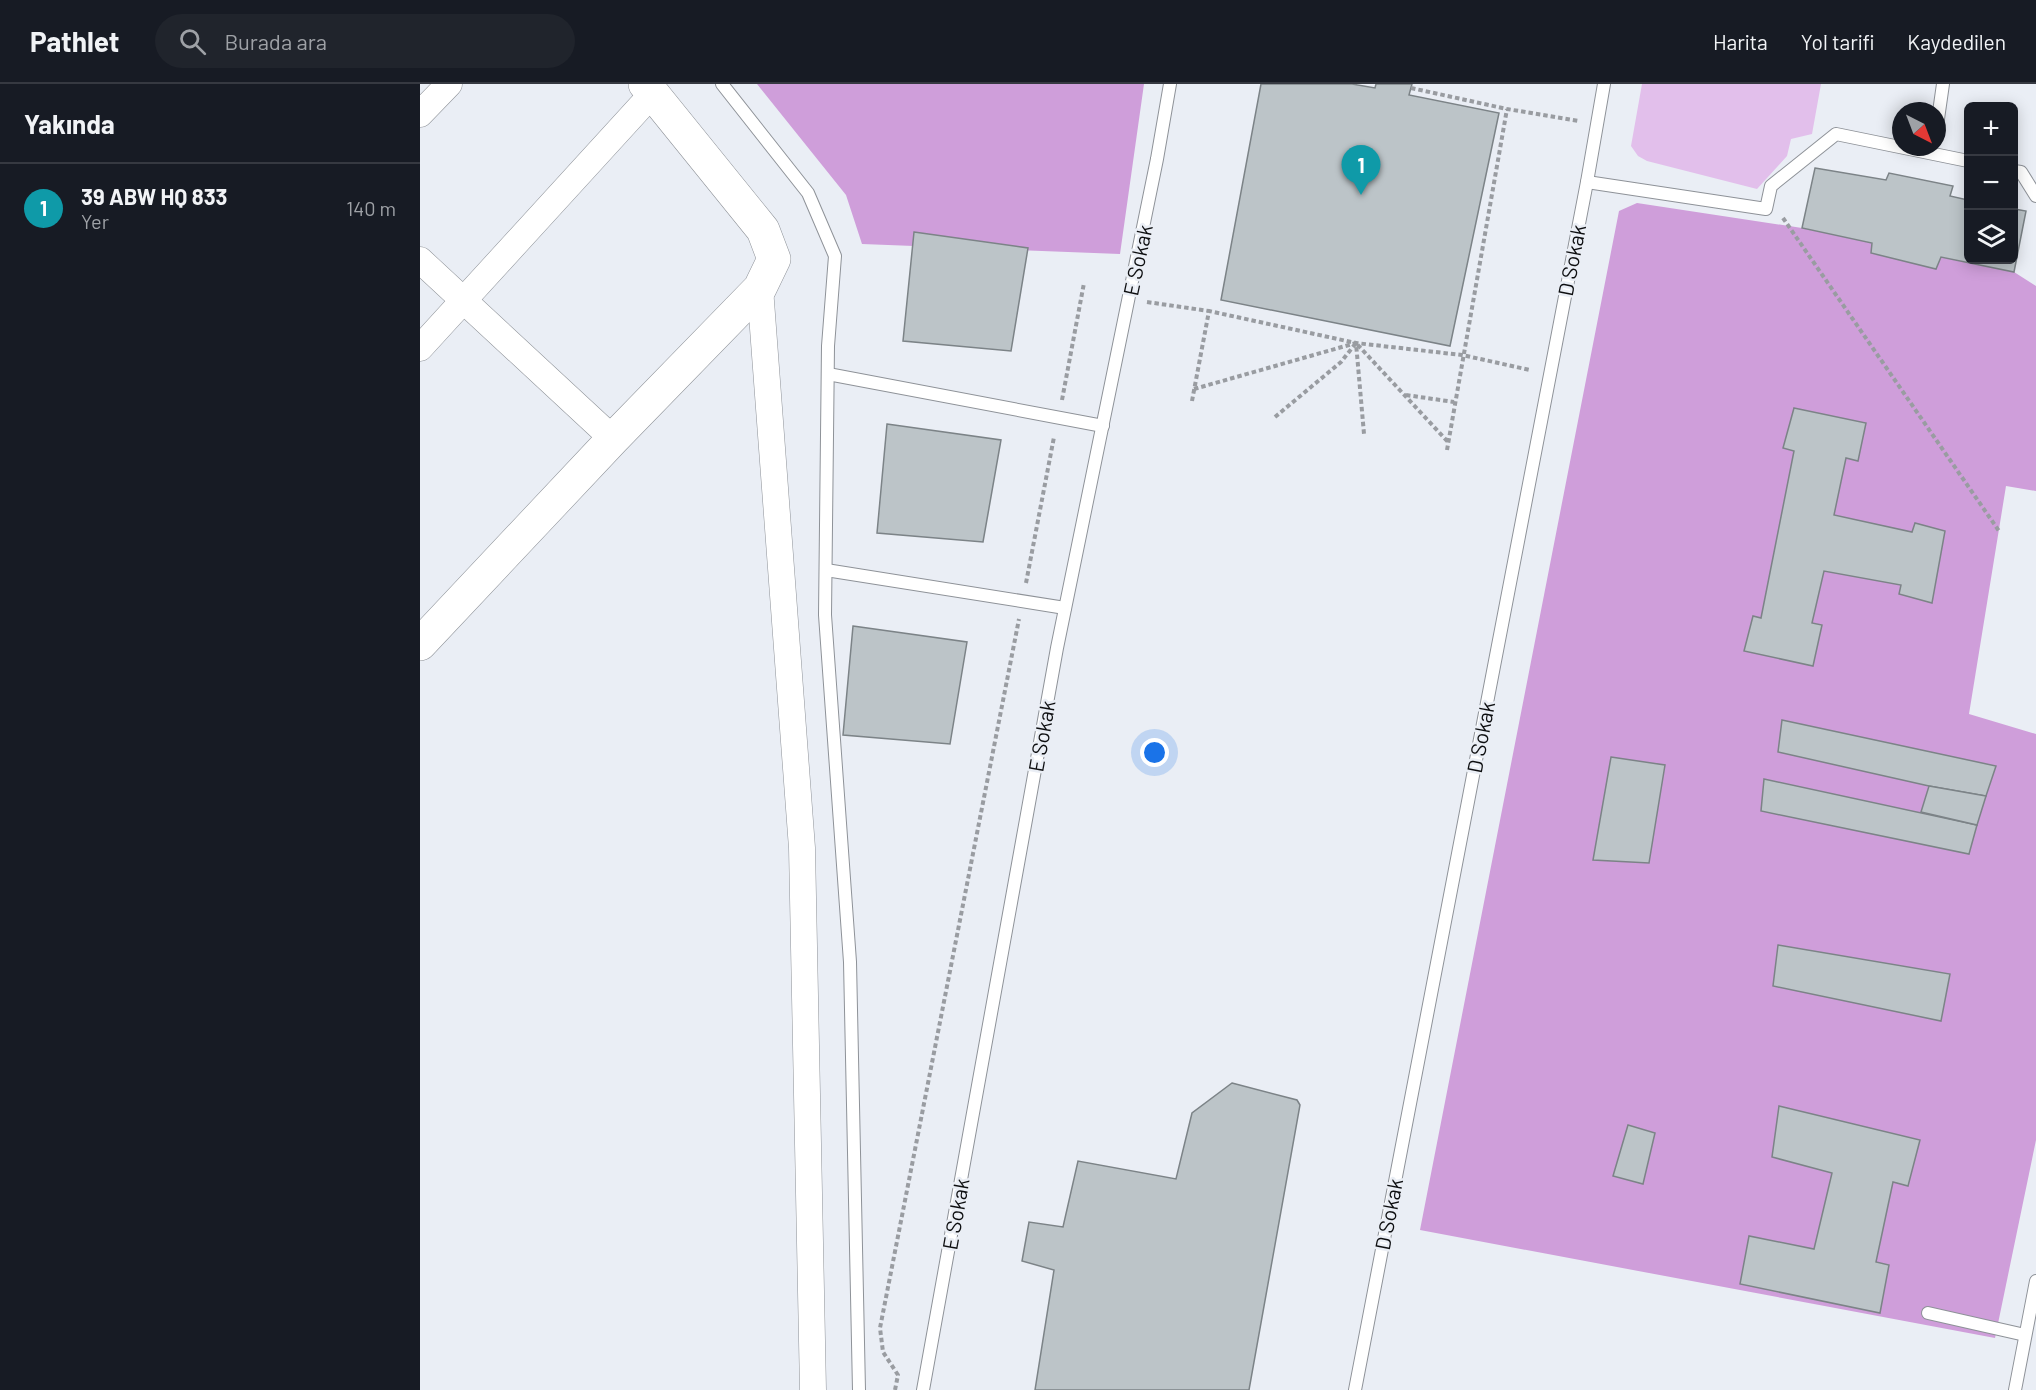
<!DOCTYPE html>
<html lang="tr">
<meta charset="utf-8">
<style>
body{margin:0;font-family:Barlow,sans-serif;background:#20242c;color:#f1f3f6}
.controls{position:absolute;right:18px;top:18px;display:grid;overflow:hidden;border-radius:9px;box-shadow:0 3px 15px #0003}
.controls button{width:54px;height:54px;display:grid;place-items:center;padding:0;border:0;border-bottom:2px solid #363941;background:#171b24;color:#f1f3f6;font:30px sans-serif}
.compass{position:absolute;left:1472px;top:18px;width:54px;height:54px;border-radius:50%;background:#171b24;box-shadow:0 3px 15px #0003;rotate:138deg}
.you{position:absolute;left:735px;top:669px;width:21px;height:21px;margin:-15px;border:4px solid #fff;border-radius:50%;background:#1a73e8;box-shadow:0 0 0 9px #1a73e833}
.badge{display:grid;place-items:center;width:39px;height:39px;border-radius:50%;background:#0f766e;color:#fff;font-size:20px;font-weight:700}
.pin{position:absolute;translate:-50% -50px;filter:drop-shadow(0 2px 3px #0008)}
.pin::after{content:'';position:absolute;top:32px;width:21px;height:18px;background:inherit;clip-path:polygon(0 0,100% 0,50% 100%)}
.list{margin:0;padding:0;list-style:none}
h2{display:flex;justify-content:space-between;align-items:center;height:78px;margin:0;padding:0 24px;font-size:26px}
h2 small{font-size:20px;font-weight:400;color:#9ea1a6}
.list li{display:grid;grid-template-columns:39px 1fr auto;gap:18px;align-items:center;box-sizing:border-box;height:90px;padding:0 24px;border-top:2px solid #363941}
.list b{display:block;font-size:22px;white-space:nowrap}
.list p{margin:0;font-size:20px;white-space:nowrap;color:#9ea1a6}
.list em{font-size:20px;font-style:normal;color:#9ea1a6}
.icon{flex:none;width:33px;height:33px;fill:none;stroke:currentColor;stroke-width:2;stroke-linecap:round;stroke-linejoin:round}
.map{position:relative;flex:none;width:1616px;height:1306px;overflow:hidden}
header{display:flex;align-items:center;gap:36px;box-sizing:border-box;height:84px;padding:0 30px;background:#171b24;border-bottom:2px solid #363941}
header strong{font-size:28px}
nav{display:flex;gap:33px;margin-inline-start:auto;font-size:21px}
.search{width:420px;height:54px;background:#20242c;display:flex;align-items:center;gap:15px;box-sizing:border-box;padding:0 21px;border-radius:33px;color:#9ea1a6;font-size:22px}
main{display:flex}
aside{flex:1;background:#171b24}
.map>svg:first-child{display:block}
.green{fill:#e2bfeb}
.forest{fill:#cf9eda}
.building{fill:#bcc4c8;stroke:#7c8387;stroke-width:1.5}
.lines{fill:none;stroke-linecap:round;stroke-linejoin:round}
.lane-casing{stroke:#8e9298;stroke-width:14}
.street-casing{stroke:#8e9298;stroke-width:27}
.secondary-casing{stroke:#8e9298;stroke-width:34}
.path{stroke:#999ca1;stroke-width:4;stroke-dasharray:4.5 3;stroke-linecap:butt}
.lane{stroke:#fff;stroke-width:12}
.street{stroke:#fff;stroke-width:26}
.secondary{stroke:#fff;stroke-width:33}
.labels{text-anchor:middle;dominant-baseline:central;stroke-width:5;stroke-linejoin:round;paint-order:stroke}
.street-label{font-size:21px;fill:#0d0e10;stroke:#eaeef5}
</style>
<header>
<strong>Pathlet</strong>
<div class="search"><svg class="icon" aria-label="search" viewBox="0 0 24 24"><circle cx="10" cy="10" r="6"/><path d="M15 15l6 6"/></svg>Burada ara</div>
<nav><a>Harita</a><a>Yol tarifi</a><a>Kaydedilen</a></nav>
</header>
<main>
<aside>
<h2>Yakında<small></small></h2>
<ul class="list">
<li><span class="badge" style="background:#0f9aa8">1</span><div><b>39 ABW HQ 833</b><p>Yer</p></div><em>140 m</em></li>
</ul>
</aside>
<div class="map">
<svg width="1616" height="1306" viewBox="0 0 1616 1306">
<rect width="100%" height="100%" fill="#eaeef5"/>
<path class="green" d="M1222,0H1401L1392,50L1371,55L1367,72L1337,105L1227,77L1218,72L1211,62Z"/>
<g class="forest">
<path d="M337,0H724L700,170L442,160L426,111Z"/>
<path d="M1217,119L1382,144L1452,159V169L1516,185L1521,173L1594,188L1616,202V407L1586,402L1549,630L1616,650V1056L1575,1254L1000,1146L1199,127Z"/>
</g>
<g class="building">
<path d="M841,0H932L955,4L956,0H992L989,11L1079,29L1030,262L801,216Z"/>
<path d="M1395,84L1466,96L1469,89L1533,102L1530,112L1548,116V176H1594V125L1606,127L1594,188L1521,173L1516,185L1451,169L1452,159L1382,144Z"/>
<path d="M494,148L608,164L591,267L483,257Z"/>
<path d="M1374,324L1446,339L1438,377L1426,374L1414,431L1492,448L1495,439L1525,447L1512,519L1479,510L1481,501L1404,487L1392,539L1402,541L1393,582L1324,567L1333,532L1341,534L1374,367L1363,364Z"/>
<path d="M467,340L581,356L563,458L457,449Z"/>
<path d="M433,542L547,558L530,660L423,651Z"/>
<path d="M1362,636L1576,682L1566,712L1509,702L1358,668Z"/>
<path d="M1191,673L1245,681L1229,779L1173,776Z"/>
<path d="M1344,695L1557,741L1549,770L1341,727Z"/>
<path d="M1509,702L1566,712L1557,741L1501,728Z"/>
<path d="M1358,861L1530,890L1521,937L1353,902Z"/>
<path d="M812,999L877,1016L880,1021L829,1306H615L634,1186L602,1177L609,1138L643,1143L658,1077L756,1095L772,1029Z"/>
<path d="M1359,1022L1500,1056L1488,1102L1473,1098L1456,1178L1469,1181L1460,1229L1320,1200L1329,1152L1394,1165L1412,1089L1352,1073Z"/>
<path d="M1208,1041L1235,1049L1223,1100L1193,1092Z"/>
</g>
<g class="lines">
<g class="lane-casing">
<g id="lane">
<path d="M302,0L388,109L415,172L408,262L405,531L430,878L439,1306"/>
<path d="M1517,42L1523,0"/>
<path d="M1594,87L1601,88L1616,112"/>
<path d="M1167,98L1346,125L1351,102L1416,50L1548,77"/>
<path d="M408,290L683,342"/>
<path d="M406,486L645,524"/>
<path d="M1508,1229L1605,1251"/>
<path d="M503,1306L637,564L737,75L750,0"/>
<path d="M935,1306L1167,98L1184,0"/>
<path d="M1595,1306L1616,1197"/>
</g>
</g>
<g class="street-casing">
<g id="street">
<path d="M0,30L29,0"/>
<path d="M0,176L193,355"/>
<path d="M340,204L382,764L393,1306"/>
<path d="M0,264L233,9"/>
</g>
</g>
<g class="secondary-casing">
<path id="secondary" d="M0,560L193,355L340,204L354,175L343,146L225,0"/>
</g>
<g class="path">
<path d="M991,4L1087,25L1159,37"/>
<path d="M1363,134L1579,447"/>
<path d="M727,218L789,227"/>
<path d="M774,305L936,259L944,350"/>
<path d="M986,311L1034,318"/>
<path d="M642,316L664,199"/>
<path d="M772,317L789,227L936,259L1042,271L1110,286"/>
<path d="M855,333L921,278L936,259L1028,358"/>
<path d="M1027,366L1087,25"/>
<path d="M606,499L634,353"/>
<path d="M475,1306L478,1291L463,1268L460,1244L599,535"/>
</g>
<use href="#lane" class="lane"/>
<use href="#street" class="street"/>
<use href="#secondary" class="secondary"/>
</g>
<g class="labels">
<g class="street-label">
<text transform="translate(717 176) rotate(-78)">E Sokak</text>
<text transform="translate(1151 176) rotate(-79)">D Sokak</text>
<text transform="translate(621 652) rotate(-80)">E Sokak</text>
<text transform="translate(1060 653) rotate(-79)">D Sokak</text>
<text transform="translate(535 1130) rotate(-80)">E Sokak</text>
<text transform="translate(968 1130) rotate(-79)">D Sokak</text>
</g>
</g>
</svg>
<div class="controls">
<button>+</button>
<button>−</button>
<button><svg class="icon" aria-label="layers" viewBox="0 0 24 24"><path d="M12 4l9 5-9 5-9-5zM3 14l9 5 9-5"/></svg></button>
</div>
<svg class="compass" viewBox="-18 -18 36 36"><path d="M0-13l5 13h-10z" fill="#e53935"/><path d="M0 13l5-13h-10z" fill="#9ea1a6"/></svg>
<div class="you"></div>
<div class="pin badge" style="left:941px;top:111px;background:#0f9aa8">1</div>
</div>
</main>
